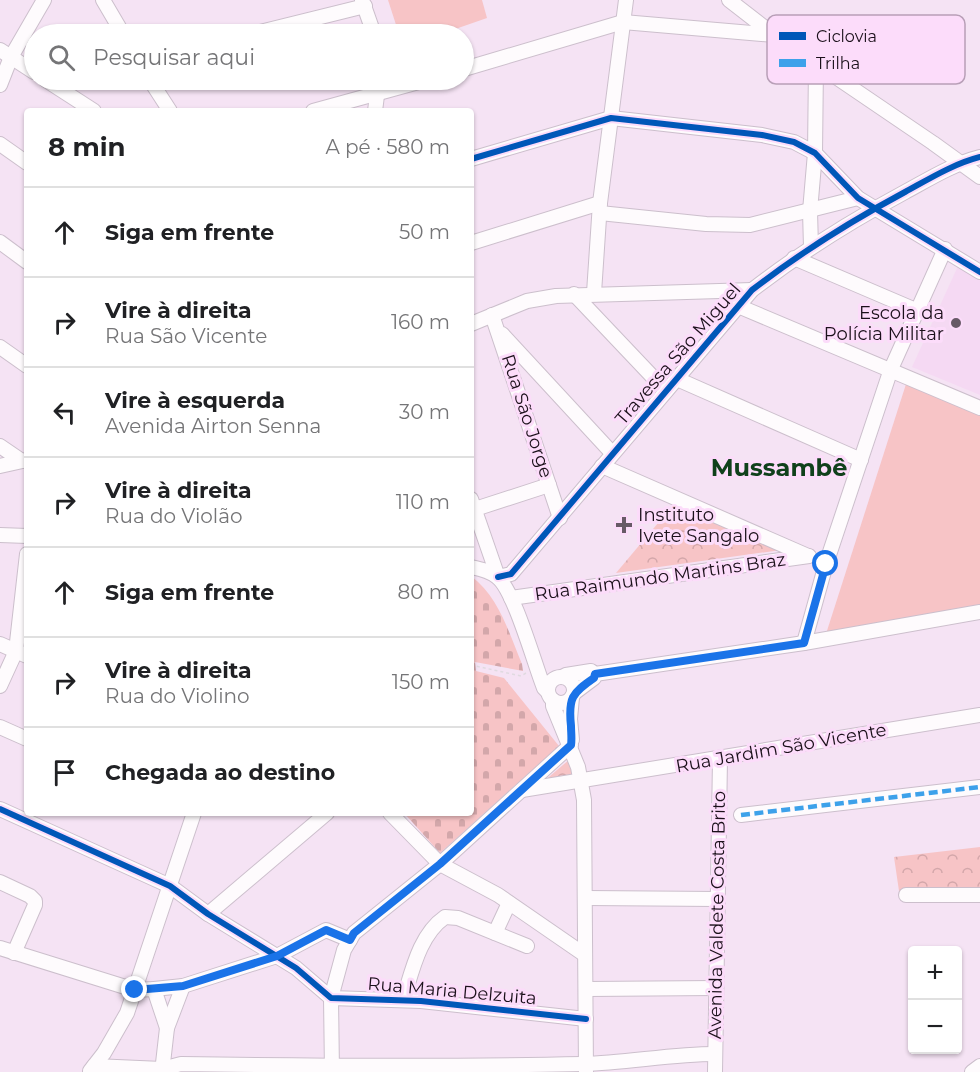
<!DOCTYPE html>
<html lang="pt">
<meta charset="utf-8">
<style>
body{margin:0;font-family:Montserrat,sans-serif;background:#f2f2f2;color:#202124}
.controls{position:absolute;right:18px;bottom:18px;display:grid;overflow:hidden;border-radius:6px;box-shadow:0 2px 4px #0004}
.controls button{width:54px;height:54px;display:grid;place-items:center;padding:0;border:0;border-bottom:2px solid #e0e0e0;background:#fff;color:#202124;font:30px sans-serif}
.stop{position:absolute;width:18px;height:18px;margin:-14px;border:4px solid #1a73e8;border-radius:50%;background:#fff}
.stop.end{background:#1a73e8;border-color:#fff;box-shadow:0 2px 6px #0008}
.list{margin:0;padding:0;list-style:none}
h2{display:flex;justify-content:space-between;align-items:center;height:78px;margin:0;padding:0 24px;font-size:26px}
h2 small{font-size:20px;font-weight:400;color:#757577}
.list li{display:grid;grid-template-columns:39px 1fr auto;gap:18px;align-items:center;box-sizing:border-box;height:90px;padding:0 24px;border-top:2px solid #e0e0e0}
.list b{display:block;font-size:22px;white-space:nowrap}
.list p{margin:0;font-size:20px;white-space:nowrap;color:#757577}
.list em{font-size:20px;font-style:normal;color:#757577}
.icon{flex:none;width:33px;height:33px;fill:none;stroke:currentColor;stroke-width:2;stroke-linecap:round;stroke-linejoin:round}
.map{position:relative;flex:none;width:980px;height:1072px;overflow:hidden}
.search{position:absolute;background:#fff;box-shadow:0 2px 4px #0004;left:24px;top:24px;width:450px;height:66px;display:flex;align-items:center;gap:15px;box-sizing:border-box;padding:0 21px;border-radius:33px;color:#757577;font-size:22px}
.panel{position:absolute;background:#fff;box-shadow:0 2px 4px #0004;left:24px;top:108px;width:450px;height:708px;border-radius:6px}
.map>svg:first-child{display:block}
.built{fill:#f5d9f3}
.cemetery{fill:url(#cemetery-stones)}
.park{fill:url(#park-crowns)}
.pitch{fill:#f7c4c6}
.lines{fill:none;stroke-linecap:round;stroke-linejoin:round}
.minor-casing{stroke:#ccbfcc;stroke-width:16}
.path{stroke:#e0dae0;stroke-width:1.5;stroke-dasharray:3 3;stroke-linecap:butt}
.minor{stroke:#fefbfd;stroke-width:14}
.quiet{stroke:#3da1ea;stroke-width:4.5;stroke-dasharray:9 4.5;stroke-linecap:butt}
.cycleway-casing{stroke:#fcdcfa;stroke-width:10}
.cycleway{stroke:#0057b8;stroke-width:6}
.route{stroke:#1a73e8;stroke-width:8}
.poi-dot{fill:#675a66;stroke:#fcdcfa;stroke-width:2}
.labels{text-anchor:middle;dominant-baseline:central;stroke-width:6;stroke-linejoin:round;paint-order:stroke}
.poi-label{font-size:18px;fill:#1b101a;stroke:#fcdcfa;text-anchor:end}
.street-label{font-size:18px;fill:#1b101a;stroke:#fcdcfa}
.district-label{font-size:24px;font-weight:bold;fill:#11401c;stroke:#fcdcfa}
.key{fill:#fcdcfa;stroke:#b89fb7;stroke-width:1.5}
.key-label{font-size:16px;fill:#1b101a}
</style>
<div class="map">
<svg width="980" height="1072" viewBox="0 0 980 1072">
<defs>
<pattern id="cemetery-stones" width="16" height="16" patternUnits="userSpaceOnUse" patternTransform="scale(1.5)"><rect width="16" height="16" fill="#f7c4c6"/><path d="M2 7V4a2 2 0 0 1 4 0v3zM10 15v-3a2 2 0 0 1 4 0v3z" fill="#d3a7aa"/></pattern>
<pattern id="park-crowns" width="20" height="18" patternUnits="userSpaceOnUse" patternTransform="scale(1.5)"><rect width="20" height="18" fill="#f7c4c6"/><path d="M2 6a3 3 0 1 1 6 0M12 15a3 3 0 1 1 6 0" fill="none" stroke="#d3a7aa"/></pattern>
</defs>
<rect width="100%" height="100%" fill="#f5e3f4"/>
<path class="built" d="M958,266L980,279V395L912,367Z"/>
<path class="cemetery" d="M471,576C499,597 509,633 522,664L523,671L475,662L476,671L504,678L559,746L440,853L404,813H471Z"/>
<g class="park">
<path d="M674,504L781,550L616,573Z"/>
<path d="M570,759L577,775L543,782Z"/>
<path d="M980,847V890L899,891L894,857Z"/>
</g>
<g class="pitch">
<path d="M388,0H482L487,18L441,34H399Z"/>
<path d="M907,381L980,412V610L825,637Z"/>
</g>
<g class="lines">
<g class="minor-casing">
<g id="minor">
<path d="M103,0L123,34"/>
<path d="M362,0L374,34"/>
<path d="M729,0L774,35L933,143L980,177"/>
<path d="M252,34L365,6"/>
<path d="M0,50L34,72"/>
<path d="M464,69L623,22L774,35"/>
<path d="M46,80L94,111"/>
<path d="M150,80L170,111"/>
<path d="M0,85L11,57L44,0"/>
<path d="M313,111L426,80"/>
<path d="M375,111L379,80"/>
<path d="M0,144L27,163"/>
<path d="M471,159L611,118L762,135L794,142L815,153L858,198L980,272"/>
<path d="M600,213L706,224L750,225L858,198"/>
<path d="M0,242L27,262"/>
<path d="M471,243L600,203"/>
<path d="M811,247L810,211L815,153L816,65"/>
<path d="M794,258L918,311"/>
<path d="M594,293L600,203L626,0"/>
<path d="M574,294L666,391"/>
<path d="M738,306L980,408"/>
<path d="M492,315L560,518"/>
<path d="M471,324L527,301L556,296L752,290"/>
<path d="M502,334L612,453"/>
<path d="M0,347L27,366"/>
<path d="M677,379L861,460"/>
<path d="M0,446L22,461"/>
<path d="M0,466L27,460"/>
<path d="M602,466L808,556"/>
<path d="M471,499L498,577"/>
<path d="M475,509L549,485"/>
<path d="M0,535L27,536"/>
<path d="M471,567C480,569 490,571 497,577C514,589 535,666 544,688L548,692"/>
<path d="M498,577L511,574L752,290C800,253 851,221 905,192C929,179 953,164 980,157"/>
<path d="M511,598L809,556"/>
<path d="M804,643L826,564L891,369L945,249"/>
<path d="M0,644L27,656"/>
<path d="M562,677L566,675L591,671L595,674L804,643L980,612"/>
<circle cx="561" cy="690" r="13"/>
<path d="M0,686L16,651L27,554"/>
<path d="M574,693L594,678L595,674"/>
<path d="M553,700V706L578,767L584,800L586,1072"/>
<path d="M0,727L27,739"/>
<path d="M572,740L570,719L572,697"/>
<path d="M522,790L980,715"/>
<path d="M0,809L170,886L208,914L296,968L331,998L421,1001L586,1019"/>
<path d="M390,813L440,864L498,895L585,955"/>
<path d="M741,815L980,787"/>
<path d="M0,882L30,896L35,901V905L14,953"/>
<path d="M906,895H980"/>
<path d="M586,898L717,899"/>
<path d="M208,914L327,813"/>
<path d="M495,933L509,903"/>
<path d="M0,948L135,990L154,989L183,986L277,956L326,930L350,940"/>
<path d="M154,989L167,1028"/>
<path d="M587,989L716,988"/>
<path d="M403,1000C412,972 419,935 445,917L458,918L527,946"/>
<path d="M94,1066L162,1069L181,1064C315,1066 449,1067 583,1064C627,1063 671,1054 715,1054"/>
<path d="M90,1071L104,1053L127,1013L194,813"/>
<path d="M162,1072L167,1028L183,986"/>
<path d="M332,1072L331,998L344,950L354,933L440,864L571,745"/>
<path d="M715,1072L720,759"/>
<path d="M972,1072L980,1066"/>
</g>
</g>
<path class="path" d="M471,665L521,676L526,673"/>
<use href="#minor" class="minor"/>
<path class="quiet" d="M741,815L980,787"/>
<g class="cycleway-casing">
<g id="cycleway">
<path d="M471,159L611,118L762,135L794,142L815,153L858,198L980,272"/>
<path d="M498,577L511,574L752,290C800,253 851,221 905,192C929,179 953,164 980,157"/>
<path d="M0,809L170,886L208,914L296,968L331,998L421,1001L586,1019"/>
</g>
</g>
<use href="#cycleway" class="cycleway"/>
</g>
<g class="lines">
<path class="route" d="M135,990L183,986L277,956L326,930L350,940L354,933L440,864L571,745C572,739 571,732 571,726C568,698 572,693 594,678L595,674L804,643L826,564"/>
</g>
<g class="poi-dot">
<circle cx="956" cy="323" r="6"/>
<path d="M621 516h6v6h6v6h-6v6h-6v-6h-6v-6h6z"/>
</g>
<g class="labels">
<g class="poi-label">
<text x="944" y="313">Escola da<tspan x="944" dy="21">Polícia Militar</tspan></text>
<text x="638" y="515" text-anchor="start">Instituto<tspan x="638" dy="21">Ivete Sangalo</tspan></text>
</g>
<g class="street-label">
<text transform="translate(678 354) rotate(-49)">Travessa São Miguel</text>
<text transform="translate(527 416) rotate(72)">Rua São Jorge</text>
<text transform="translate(660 577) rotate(-8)">Rua Raimundo Martins Braz</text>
<text transform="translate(781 748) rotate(-10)">Rua Jardim São Vicente</text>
<text transform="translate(717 915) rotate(-89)">Avenida Valdete Costa Brito</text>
<text transform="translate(452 991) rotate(5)">Rua Maria Delzuita</text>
</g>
<g class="district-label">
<text x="779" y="467">Mussambê</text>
</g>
</g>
<rect x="767" y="15" width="198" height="69" rx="9" class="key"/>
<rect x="779" y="32" width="27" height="8" fill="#0057b8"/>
<rect x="779" y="59" width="27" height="8" fill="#3da1ea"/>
<g class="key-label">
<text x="816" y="42">Ciclovia</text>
<text x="816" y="69">Trilha</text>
</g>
</svg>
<div class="controls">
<button>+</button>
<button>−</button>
</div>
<div class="stop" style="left:826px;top:564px"></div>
<div class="stop end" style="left:135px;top:990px"></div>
<div class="search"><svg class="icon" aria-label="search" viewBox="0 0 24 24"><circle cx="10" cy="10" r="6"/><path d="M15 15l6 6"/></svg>Pesquisar aqui</div>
<section class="panel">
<h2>8 min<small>A pé · 580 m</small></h2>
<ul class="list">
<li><svg class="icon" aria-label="ahead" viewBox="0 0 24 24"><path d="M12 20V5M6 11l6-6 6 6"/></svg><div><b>Siga em frente</b></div><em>50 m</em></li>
<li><svg class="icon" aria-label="right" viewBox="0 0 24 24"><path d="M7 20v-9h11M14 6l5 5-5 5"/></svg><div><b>Vire à direita</b><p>Rua São Vicente</p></div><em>160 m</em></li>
<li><svg class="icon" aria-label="left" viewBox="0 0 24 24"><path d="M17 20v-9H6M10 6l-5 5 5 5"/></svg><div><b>Vire à esquerda</b><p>Avenida Airton Senna</p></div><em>30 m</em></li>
<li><svg class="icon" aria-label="right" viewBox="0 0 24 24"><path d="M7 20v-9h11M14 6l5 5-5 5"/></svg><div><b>Vire à direita</b><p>Rua do Violão</p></div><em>110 m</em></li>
<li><svg class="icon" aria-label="ahead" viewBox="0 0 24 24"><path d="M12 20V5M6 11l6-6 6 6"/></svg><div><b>Siga em frente</b></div><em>80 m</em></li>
<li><svg class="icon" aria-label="right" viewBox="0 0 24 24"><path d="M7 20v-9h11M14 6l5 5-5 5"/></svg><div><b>Vire à direita</b><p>Rua do Violino</p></div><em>150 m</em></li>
<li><svg class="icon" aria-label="arrive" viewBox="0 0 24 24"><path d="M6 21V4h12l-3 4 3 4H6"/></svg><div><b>Chegada ao destino</b></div></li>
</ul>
</section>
</div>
